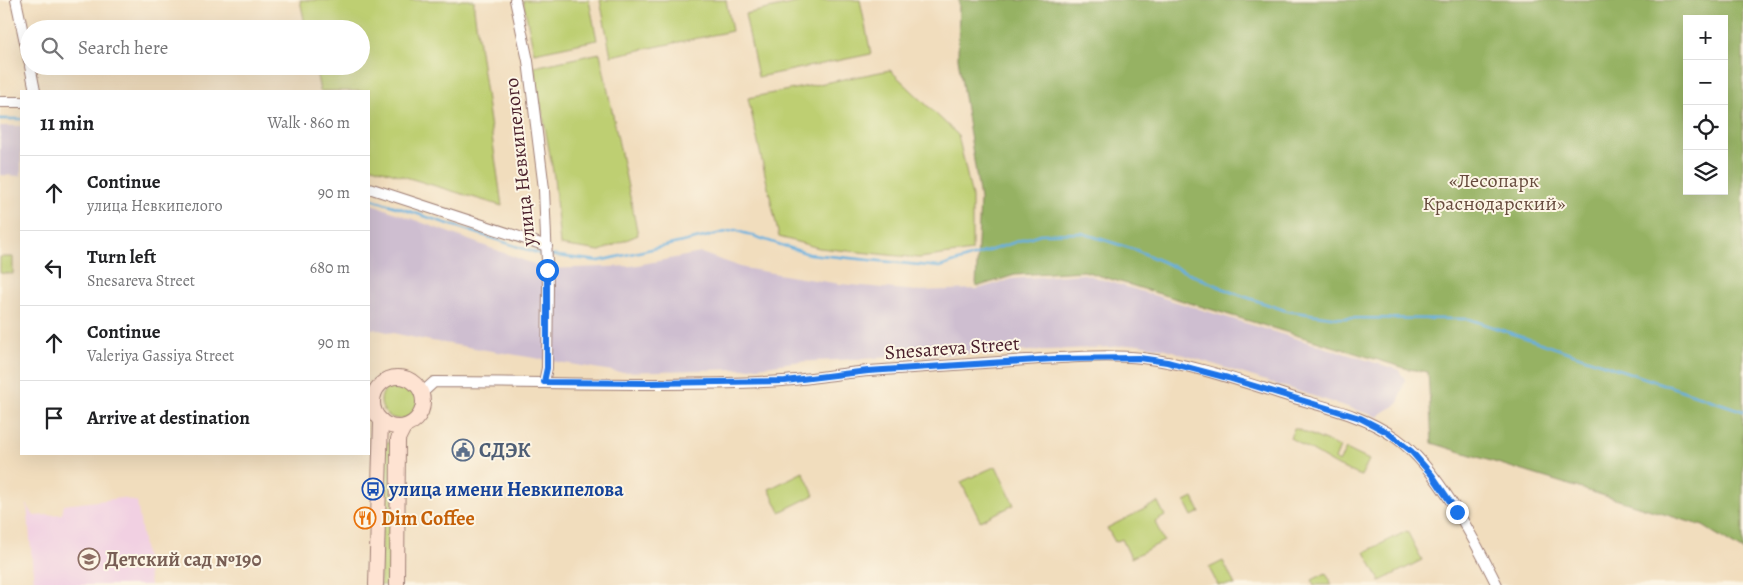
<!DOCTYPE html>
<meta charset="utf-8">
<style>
body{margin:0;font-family:Alegreya,serif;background:#f6f6f6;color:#202124}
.controls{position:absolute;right:15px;top:15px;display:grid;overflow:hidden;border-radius:0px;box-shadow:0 5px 20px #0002}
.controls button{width:45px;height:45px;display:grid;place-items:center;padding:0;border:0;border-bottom:1px solid #e0e0e0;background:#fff;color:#202124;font:25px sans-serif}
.stop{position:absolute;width:15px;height:15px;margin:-11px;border:4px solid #1a73e8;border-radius:50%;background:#fff}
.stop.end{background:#1a73e8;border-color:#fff;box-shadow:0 1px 5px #0008}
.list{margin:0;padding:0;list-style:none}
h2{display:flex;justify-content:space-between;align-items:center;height:65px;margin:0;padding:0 20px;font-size:21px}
h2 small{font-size:16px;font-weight:400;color:#757577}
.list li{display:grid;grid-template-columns:32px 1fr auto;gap:15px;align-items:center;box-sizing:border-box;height:75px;padding:0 20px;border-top:1px solid #e0e0e0}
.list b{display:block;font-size:19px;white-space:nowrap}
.list p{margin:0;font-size:16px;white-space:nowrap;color:#757577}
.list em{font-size:16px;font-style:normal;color:#757577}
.icon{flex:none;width:28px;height:28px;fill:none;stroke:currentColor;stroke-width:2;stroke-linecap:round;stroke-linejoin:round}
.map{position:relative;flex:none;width:1743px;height:585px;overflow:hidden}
.search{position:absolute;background:#fff;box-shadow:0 5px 20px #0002;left:20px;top:20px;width:350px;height:55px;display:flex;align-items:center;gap:12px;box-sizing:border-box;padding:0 18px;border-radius:28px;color:#757577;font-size:19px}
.panel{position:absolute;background:#fff;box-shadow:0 5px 20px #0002;left:20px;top:90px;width:350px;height:365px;border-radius:0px}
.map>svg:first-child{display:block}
.built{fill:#f1d0e2}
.industrial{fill:#cebed0}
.green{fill:#becf72;stroke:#84774e}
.forest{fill:#96b264;stroke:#706848;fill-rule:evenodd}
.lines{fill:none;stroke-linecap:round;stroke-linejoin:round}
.stream{stroke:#68b0df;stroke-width:2.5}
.street-casing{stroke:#9e7e74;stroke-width:12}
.secondary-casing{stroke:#9e7e74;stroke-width:16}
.street{stroke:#fff;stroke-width:10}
.secondary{stroke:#fee3d2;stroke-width:14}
.route{stroke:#1a73e8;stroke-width:6}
.labels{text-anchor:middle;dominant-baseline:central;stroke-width:4;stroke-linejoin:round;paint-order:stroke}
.street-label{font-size:20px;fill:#4a1f2b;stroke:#fcf5e5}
.park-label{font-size:20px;fill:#674b3d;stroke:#fcf5e5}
.service-label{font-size:20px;font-weight:bold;fill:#4e5e75;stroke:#fcf5e5;text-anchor:start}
.transit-label{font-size:20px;font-weight:bold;fill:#164399;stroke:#fcf5e5;text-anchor:start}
.food-label{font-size:20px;font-weight:bold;fill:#c56008;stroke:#fcf5e5;text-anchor:start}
.education-label{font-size:20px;font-weight:bold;fill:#785e54;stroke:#fcf5e5;text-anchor:start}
</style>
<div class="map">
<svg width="1743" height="585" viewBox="0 0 1743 585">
<rect width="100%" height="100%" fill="#fcf5e5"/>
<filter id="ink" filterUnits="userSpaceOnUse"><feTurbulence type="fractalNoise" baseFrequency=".02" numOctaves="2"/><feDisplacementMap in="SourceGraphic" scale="10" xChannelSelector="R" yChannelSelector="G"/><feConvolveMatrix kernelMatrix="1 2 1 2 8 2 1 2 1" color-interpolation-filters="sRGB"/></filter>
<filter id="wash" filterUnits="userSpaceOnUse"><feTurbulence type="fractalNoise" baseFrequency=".0096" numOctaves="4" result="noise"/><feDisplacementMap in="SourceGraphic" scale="20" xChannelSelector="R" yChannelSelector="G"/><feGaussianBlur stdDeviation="1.12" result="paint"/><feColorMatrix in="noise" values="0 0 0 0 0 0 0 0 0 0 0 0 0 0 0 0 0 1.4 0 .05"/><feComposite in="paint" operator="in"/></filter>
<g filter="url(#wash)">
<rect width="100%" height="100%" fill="#f1ddbd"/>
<path class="built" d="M122,498L137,502L150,585H34L27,504L34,516L62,514L64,505Z"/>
<g class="industrial">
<path d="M0,126H21V176L0,175Z"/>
<path d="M369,203L547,269L632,266L701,253L744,268L795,277L840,284L917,291L978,289L1012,279L1084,274L1399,370L1405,380L1398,404L1382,413L1379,417L1166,349L1138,344L1111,347L794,362L744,369L618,372L426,340L369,328Z"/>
</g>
<g class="green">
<path d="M300,0H474V9L502,206L369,166V91H320L315,66H361V29H306Z"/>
<path d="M523,0H589L597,40L534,53Z"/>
<path d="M600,0H726L732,31L611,56Z"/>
<path d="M810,0H860L871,54L758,77L745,14Z"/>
<path d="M600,53L638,235L600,251L560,245L554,177L534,67Z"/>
<path d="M890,70L958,135L972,197V251L919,258L819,248L779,237L748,98Z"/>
<path d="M0,257H13V274L0,273Z"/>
<circle cx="399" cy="401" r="18"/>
<path d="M1294,428L1340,447L1335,459L1339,462L1346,449L1369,460L1361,476L1338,466L1290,438Z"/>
<path d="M383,442L394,443L392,585H380Z"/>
<path d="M996,466L1014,505L980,521L961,482Z"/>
<path d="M803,472L814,495L780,512L769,489Z"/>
<path d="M1193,498L1200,512L1192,516L1185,502Z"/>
<path d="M1158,502L1165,516L1155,522L1164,541L1131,558L1122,539L1115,542L1107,528Z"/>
<path d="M1407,531L1422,560L1380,581L1365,552Z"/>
<path d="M1223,561L1235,585H1218L1209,568Z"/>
<path d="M1326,573L1332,585H1314L1312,580Z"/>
</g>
<path class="forest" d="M959,0H1743V551L1703,526L1432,443L1428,372L1408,369L1084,271L1015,275L976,287L980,199L958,58ZM1687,19H1724V191H1687Z"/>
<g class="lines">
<g class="stream">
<path d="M0,119H21"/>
<path d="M369,198L543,255"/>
<path d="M549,255L599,261L735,230L809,254L940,267L1040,234L1082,233L1136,250L1231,292L1287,311L1339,318L1469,319L1743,411"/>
</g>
</g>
</g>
<g filter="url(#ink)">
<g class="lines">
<g class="street-casing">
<g id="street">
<path d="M16,0L29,61"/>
<path d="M515,0L528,61L544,189L548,286L547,368L544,382"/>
<path d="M30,66L35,91"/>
<path d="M0,102H21"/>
<path d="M369,188L547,246"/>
<path d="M422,393L434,382C550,382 667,387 783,381C812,379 841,373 869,371C921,367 974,364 1026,360C1062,358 1106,354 1142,358C1192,364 1240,381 1288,396C1324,407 1364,415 1396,438C1438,468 1474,539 1497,585"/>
</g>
</g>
<g class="secondary-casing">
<g id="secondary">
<circle cx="398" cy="402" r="25"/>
<path d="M376,585L381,420"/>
<path d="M397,585L398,439L404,427"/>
</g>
</g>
<use href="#street" class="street"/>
<use href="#secondary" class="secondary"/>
</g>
</g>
<g class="lines" filter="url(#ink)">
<path class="route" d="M547,270V368L544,382L648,383L785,381L868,371L1053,359L1139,358L1167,362L1228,378L1360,418L1387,432L1411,451L1432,475L1457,512"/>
</g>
<defs>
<g id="civic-ring" transform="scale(1.125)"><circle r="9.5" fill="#fcf5e5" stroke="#5c6f8a" stroke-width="1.5"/><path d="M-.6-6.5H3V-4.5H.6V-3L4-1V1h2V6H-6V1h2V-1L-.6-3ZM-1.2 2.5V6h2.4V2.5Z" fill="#5c6f8a"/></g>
<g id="bus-ring" transform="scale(1.125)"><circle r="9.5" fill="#fcf5e5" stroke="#1a4fb4" stroke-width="1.5"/><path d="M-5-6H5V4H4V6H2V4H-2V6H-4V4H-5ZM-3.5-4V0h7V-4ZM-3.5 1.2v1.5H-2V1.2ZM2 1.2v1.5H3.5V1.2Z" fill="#1a4fb4"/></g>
<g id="restaurant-ring" transform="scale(1.125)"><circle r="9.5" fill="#fcf5e5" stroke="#e8710a" stroke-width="1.5"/><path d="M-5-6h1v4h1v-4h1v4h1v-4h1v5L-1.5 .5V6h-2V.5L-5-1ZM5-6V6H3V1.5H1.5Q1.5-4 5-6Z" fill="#e8710a"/></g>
<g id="school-ring" transform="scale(1.125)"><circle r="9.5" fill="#fcf5e5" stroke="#8d6e63" stroke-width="1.5"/><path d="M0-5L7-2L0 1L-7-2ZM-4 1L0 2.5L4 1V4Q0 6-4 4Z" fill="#8d6e63"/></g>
</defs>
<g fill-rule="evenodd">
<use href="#civic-ring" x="463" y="450"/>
<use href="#bus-ring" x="373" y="489"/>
<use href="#restaurant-ring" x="365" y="518"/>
<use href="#school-ring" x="89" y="559"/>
</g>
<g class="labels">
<g class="street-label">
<text transform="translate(520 162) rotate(-96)">улица Невкипелого</text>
<text transform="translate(952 348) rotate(-4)">Snesareva Street</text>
</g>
<g class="park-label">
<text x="1494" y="180">«Лесопарк<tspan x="1494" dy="23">Краснодарский»</tspan></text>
</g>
<g class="service-label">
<text x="479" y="450">СДЭК</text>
</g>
<g class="transit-label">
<text x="389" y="489">улица имени Невкипелова</text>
</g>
<g class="food-label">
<text x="381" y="518">Dim Coffee</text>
</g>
<g class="education-label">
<text x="105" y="559">Детский сад №190</text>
</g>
</g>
</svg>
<div class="controls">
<button>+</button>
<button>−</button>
<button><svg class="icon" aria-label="locate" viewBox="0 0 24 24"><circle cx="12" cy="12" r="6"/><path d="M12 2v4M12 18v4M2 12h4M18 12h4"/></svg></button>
<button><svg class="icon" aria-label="layers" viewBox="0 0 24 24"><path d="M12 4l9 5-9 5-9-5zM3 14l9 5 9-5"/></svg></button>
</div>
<div class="stop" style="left:547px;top:270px"></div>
<div class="stop end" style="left:1457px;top:512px"></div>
<div class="search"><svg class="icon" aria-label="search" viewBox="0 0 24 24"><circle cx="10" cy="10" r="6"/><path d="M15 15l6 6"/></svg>Search here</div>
<section class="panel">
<h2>11 min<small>Walk · 860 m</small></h2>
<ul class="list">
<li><svg class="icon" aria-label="ahead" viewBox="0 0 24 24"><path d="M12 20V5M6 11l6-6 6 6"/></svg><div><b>Continue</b><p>улица Невкипелого</p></div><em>90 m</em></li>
<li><svg class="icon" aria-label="left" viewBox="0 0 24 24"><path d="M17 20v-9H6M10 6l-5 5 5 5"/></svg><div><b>Turn left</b><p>Snesareva Street</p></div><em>680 m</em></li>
<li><svg class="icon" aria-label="ahead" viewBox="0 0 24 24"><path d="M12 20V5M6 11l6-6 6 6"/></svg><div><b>Continue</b><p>Valeriya Gassiya Street</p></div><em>90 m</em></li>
<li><svg class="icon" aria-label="arrive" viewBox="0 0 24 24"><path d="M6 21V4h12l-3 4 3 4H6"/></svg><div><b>Arrive at destination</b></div></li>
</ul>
</section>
</div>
